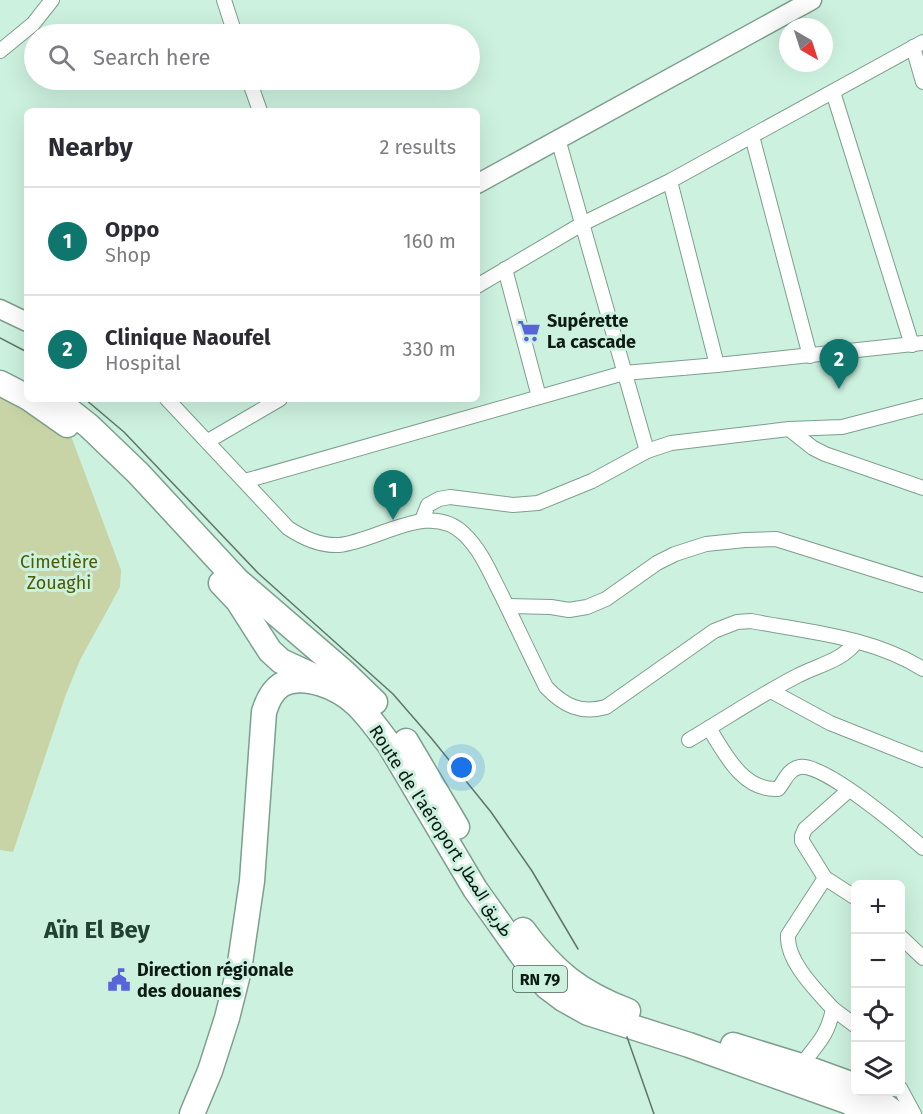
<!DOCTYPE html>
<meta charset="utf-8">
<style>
body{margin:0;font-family:"Fira Sans",Vazirmatn,sans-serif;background:#f7f7f7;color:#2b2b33}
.controls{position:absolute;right:18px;bottom:18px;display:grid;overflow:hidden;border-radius:9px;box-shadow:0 6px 24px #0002}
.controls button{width:54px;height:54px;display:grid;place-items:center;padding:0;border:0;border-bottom:2px solid #e1e1e2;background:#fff;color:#2b2b33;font:30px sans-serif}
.compass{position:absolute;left:779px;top:18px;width:54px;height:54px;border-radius:50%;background:#fff;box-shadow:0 6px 24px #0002;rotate:141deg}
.you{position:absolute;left:462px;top:768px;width:21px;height:21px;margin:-15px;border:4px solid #fff;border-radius:50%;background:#1a73e8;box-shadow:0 0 0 9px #1a73e833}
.badge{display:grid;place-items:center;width:39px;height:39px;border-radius:50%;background:#0f766e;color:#fff;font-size:20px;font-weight:700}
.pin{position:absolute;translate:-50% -50px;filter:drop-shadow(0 2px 3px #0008)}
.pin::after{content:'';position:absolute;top:32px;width:21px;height:18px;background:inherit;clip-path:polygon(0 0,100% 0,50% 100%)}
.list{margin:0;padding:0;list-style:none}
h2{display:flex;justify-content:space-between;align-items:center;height:78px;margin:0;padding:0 24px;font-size:26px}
h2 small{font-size:20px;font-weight:400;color:#7c7c81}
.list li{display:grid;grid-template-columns:39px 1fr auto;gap:18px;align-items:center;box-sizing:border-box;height:108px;padding:0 24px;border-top:2px solid #e1e1e2}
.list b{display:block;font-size:22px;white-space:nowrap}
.list p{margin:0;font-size:20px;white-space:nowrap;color:#7c7c81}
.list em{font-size:20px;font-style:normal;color:#7c7c81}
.icon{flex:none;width:33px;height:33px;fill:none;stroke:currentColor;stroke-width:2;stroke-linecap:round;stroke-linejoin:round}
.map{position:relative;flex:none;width:923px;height:1114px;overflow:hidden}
.search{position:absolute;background:#fff;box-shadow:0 6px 24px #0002;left:24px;top:24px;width:456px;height:66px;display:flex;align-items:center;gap:15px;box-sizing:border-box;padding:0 21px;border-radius:33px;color:#7c7c81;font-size:22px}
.panel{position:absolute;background:#fff;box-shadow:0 6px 24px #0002;left:24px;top:108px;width:456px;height:294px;border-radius:9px}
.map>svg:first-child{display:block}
.green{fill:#c8d3a6}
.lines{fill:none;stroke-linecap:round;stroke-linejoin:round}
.street-casing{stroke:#7d9f8e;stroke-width:16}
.secondary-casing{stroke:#7d9f8e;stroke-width:21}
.highway-casing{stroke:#7d9f8e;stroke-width:27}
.street{stroke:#fff;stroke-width:14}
.secondary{stroke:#fff;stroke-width:18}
.highway{stroke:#fff;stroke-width:24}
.tram{stroke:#5f756a;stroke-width:1.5}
.labels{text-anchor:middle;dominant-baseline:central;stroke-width:6;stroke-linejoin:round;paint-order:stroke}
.shield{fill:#cdf1df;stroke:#475b52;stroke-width:1.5}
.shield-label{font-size:16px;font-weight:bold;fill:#0e1b15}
.poi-label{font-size:18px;font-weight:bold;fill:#0e1b15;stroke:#cdf1df;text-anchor:start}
.park-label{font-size:18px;fill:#4f5b01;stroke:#cdf1df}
.street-label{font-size:18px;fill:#0e1b15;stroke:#cdf1df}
.district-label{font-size:24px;font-weight:bold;fill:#214133;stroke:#cdf1df}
</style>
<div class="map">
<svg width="923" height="1114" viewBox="0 0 923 1114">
<rect width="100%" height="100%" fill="#cdf1df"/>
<path class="green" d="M0,380L68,428L121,570L120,587L80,660L65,697L13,852L0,850Z"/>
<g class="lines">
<g class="street-casing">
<g id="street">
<path d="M224,0L235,34"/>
<path d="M913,47L923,82"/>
<path d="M0,51L33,24L52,0"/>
<path d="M249,80L260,111"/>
<path d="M833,92L912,345"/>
<path d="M752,136L810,356"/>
<path d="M558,139L647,451"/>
<path d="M670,181L717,365"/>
<path d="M505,269L539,397"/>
<path d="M477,286L582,224L670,181L923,42"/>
<path d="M167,399L288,528C303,538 320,546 339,545C379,541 429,500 464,534C482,551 491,575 502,596C517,627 531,657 546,687C564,706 581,714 606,707L714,631L737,622L751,621C809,632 872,637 923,669"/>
<path d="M789,429L813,448L825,454L923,488"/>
<path d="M208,441L280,399"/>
<path d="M245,481L624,373L717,365L923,343"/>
<path d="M422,520L428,505L439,499L450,497L513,505L538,503L592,481L647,451L671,443L789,429L842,427L923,406"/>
<path d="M507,606L551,607L569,610L587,607L606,599L657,563L675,554L706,544L745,540L776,539L923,585"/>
<path d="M771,691L830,723L923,760"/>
<path d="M709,728C725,754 743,791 778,789C785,781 788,769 800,767C824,763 903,830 923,848"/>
<path d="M689,740C725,719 760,695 797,676C818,665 842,661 856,642"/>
<path d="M849,790L805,829L802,836V841L825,878L856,898"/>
<path d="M900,936L923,958"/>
<path d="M833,1009L856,1026"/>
<path d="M801,1066C817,1043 827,1038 833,1009C816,990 786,961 788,935L825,878"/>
<path d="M900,1088L914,1114"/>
</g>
</g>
<g class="secondary-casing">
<g id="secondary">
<path d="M477,184L812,0"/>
<path d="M0,309L27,322"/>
</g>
</g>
<g class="highway-casing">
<g id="highway">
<path d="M0,383L27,397"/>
<path d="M30,399L67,425"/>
<path d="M55,399L89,426L138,473L237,580L344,672L375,702"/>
<path d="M221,583L238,601L270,651L281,661L320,679"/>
<path d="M406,741L457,827"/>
<path d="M523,930C554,972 579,992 628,1011"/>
<path d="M733,1045L801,1066L856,1086"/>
<path d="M867,1092L896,1114"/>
<path d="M192,1114L210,1071L227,1018L239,970L252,881L264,712C267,702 272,691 281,685C304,672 339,688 356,704C368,715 378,730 389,744L475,889L536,975L547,987L563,999L588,1013L689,1045L849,1102L868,1114"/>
</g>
</g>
<use href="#street" class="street"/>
<use href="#secondary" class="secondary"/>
<use href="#highway" class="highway"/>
<g class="tram">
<path d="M0,338L27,352"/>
<path d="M85,399L124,432L258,573L393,694L432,739L491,812L532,871L578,949"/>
<path d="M627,1037L654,1114"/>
</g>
</g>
<defs>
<g id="supermarket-bare" transform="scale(1.8)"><path d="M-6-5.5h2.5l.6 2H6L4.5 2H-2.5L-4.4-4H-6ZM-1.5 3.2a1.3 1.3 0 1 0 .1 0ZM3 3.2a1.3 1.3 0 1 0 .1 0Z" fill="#5963da" stroke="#cdf1df" stroke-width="2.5" paint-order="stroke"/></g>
<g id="civic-bare" transform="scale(1.8)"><path d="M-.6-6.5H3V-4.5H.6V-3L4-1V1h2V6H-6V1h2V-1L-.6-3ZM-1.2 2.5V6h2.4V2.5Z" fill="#5963da" stroke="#cdf1df" stroke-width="2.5" paint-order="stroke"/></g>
</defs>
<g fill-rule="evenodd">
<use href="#supermarket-bare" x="529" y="331"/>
<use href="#civic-bare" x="119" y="980"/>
</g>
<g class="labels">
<rect class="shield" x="513" y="966" width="54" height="26" rx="4.5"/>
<g class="shield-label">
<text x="540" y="979">RN 79</text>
</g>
<g class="poi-label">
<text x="547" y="321">Supérette<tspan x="547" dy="21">La cascade</tspan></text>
<text x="137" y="970">Direction régionale<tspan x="137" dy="21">des douanes</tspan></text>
</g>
<g class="park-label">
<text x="59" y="562">Cimetière<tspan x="59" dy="21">Zouaghi</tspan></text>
</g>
<g class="street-label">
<text transform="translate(441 831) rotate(57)">Route de l'aéroport طريق المطار</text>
</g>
<g class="district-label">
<text x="97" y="930">Aïn El Bey</text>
</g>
</g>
</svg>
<div class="controls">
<button>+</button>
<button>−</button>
<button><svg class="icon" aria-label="locate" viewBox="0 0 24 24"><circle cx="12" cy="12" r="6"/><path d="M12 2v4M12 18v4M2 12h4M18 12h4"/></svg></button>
<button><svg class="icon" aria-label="layers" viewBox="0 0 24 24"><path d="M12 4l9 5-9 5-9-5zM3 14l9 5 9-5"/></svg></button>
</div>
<svg class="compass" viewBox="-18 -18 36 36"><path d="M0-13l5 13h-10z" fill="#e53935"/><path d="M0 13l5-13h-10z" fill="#7c7c81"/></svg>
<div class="you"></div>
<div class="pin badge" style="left:393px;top:520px">1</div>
<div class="pin badge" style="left:839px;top:389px">2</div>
<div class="search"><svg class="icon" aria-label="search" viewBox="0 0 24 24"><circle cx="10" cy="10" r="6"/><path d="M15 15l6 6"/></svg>Search here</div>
<section class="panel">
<h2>Nearby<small>2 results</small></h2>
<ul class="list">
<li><span class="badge">1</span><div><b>Oppo</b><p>Shop</p></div><em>160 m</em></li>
<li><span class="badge">2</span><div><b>Clinique Naoufel</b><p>Hospital</p></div><em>330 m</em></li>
</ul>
</section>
</div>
